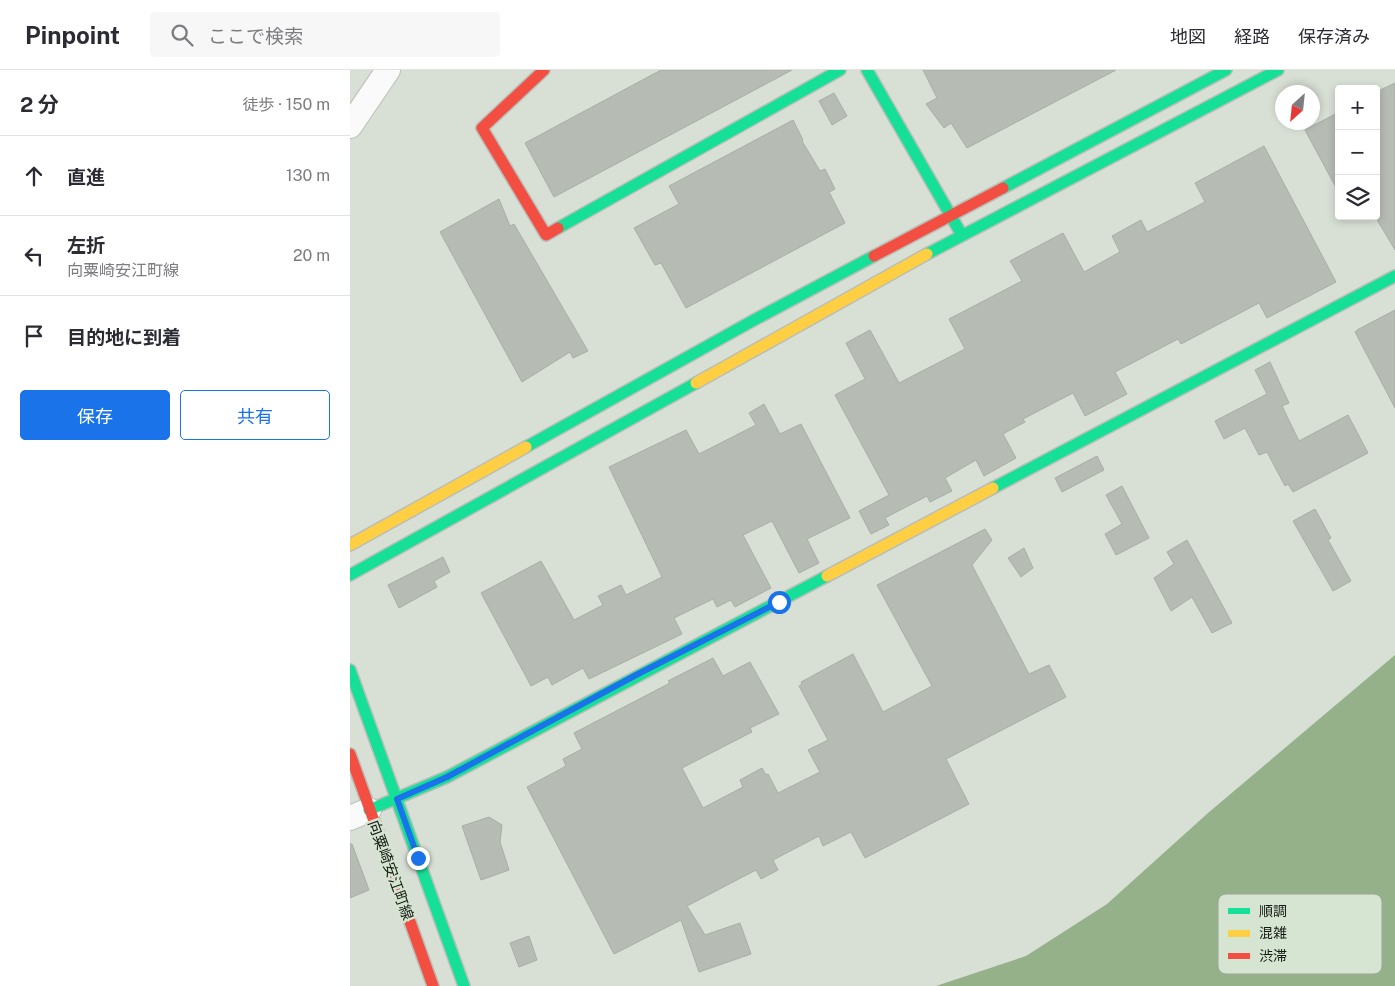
<!DOCTYPE html>
<html lang="ja">
<meta charset="utf-8">
<style>
body{margin:0;font-family:"Public Sans","Noto Sans JP",sans-serif;background:#f7f7f7;color:#2b2b33}
.controls{position:absolute;right:15px;top:15px;display:grid;overflow:hidden;border-radius:5px;box-shadow:0 2px 8px #0003}
.controls button{width:45px;height:45px;display:grid;place-items:center;padding:0;border:0;border-bottom:1px solid #e1e1e2;background:#fff;color:#2b2b33;font:25px sans-serif}
.compass{position:absolute;left:925px;top:15px;width:45px;height:45px;border-radius:50%;background:#fff;box-shadow:0 2px 8px #0003;rotate:207deg}
.stop{position:absolute;width:15px;height:15px;margin:-11px;border:4px solid #1a73e8;border-radius:50%;background:#fff}
.stop.end{background:#1a73e8;border-color:#fff;box-shadow:0 1px 5px #0008}
.list{margin:0;padding:0;list-style:none}
h2{display:flex;justify-content:space-between;align-items:center;height:65px;margin:0;padding:0 20px;font-size:21px}
h2 small{font-size:16px;font-weight:400;color:#7c7c81}
.list li{display:grid;grid-template-columns:32px 1fr auto;gap:15px;align-items:center;box-sizing:border-box;height:80px;padding:0 20px;border-top:1px solid #e1e1e2}
.list b{display:block;font-size:19px;white-space:nowrap}
.list p{margin:0;font-size:16px;white-space:nowrap;color:#7c7c81}
.list em{font-size:16px;font-style:normal;color:#7c7c81}
.actions{display:flex;gap:10px;padding:15px 20px}
.actions a{flex:1;padding:11px 0;border:1px solid #1a73e8;border-radius:5px;text-align:center;font-size:18px;color:#1a73e8}
.actions .main{background:#1a73e8;color:#fff}
.icon{flex:none;width:28px;height:28px;fill:none;stroke:currentColor;stroke-width:2;stroke-linecap:round;stroke-linejoin:round}
.map{position:relative;flex:none;width:1045px;height:916px;overflow:hidden}
header{display:flex;align-items:center;gap:30px;box-sizing:border-box;height:70px;padding:0 25px;background:#fff;border-bottom:1px solid #e1e1e2}
header strong{font-size:24px}
nav{display:flex;gap:28px;margin-inline-start:auto;font-size:18px}
.search{width:350px;height:45px;background:#f7f7f7;display:flex;align-items:center;gap:12px;box-sizing:border-box;padding:0 18px;border-radius:5px;color:#7c7c81;font-size:19px}
main{display:flex}
aside{flex:1;background:#fff}
.map>svg:first-child{display:block}
.water{fill:#94b18a}
.building{fill:#b6bcb4;stroke:#a8ada6}
.lines{fill:none;stroke-linecap:round;stroke-linejoin:round}
.street-casing{stroke:#babeb8;stroke-width:26}
.fast-casing{stroke:#babeb8;stroke-width:14}
.slow-casing{stroke:#babeb8;stroke-width:14}
.jam-casing{stroke:#babeb8;stroke-width:14}
.street{stroke:#f9faf9;stroke-width:24}
.fast{stroke:#16e098;stroke-width:11}
.slow{stroke:#ffcf43;stroke-width:11}
.jam{stroke:#f24e42;stroke-width:11}
.route{stroke:#1a73e8;stroke-width:6}
.labels{text-anchor:middle;dominant-baseline:central;stroke-width:5;stroke-linejoin:round;paint-order:stroke}
.street-label{font-size:15px;fill:#151a13;stroke:#d6e4d2}
.key{fill:#d6e4d2;stroke:#9ca799;stroke-width:1}
.key-label{font-size:14px;fill:#151a13}
</style>
<header>
<strong>Pinpoint</strong>
<div class="search"><svg class="icon" aria-label="search" viewBox="0 0 24 24"><circle cx="10" cy="10" r="6"/><path d="M15 15l6 6"/></svg>ここで検索</div>
<nav><a>地図</a><a>経路</a><a>保存済み</a></nav>
</header>
<main>
<aside>
<h2>2 分<small>徒歩 · 150 m</small></h2>
<ul class="list">
<li><svg class="icon" aria-label="ahead" viewBox="0 0 24 24"><path d="M12 20V5M6 11l6-6 6 6"/></svg><div><b>直進</b></div><em>130 m</em></li>
<li><svg class="icon" aria-label="left" viewBox="0 0 24 24"><path d="M17 20v-9H6M10 6l-5 5 5 5"/></svg><div><b>左折</b><p>向粟崎安江町線</p></div><em>20 m</em></li>
<li><svg class="icon" aria-label="arrive" viewBox="0 0 24 24"><path d="M6 21V4h12l-3 4 3 4H6"/></svg><div><b>目的地に到着</b></div></li>
</ul>
<div class="actions"><a class="main">保存</a><a>共有</a></div>
</aside>
<div class="map">
<svg width="1045" height="916" viewBox="0 0 1045 916">
<rect width="100%" height="100%" fill="#d8e0d6"/>
<path class="water" d="M1045,585V916H586L676,886L757,834L858,743Z"/>
<g class="building">
<path d="M311,0H442L204,127L175,73Z"/>
<path d="M573,0H766L617,78L601,53L594,58L576,34L587,28Z"/>
<path d="M1045,13V180L1026,148V22Z"/>
<path d="M484,23L497,46L482,55L469,31Z"/>
<path d="M989,42V123L955,60Z"/>
<path d="M443,50L453,70L452,71L470,101L475,99L485,119L479,122L495,153L336,238L311,193L305,195L284,158L329,134L319,116Z"/>
<path d="M914,76L986,212L917,248L909,233L831,274L828,269L765,302L777,324L735,346L723,323L673,349L675,352L653,364L666,388L634,406L626,390L595,408L602,421L580,432L577,426L535,448L539,455L521,464L509,441L539,425L485,325L515,309L496,273L520,260L549,313L615,279L599,249L672,211L660,191L713,163L734,202L770,182L762,166L791,150L797,162L855,132L845,113Z"/>
<path d="M149,129L160,156L164,154L238,281L223,288L220,282L172,312L90,162Z"/>
<path d="M1045,240V338L1005,262L1007,261V260Z"/>
<path d="M920,292L939,333L932,336L949,371L998,345L1018,383L943,422L938,414L935,416L917,382L909,385L895,358L874,369L865,351L917,324L905,300Z"/>
<path d="M414,334L430,364L451,354L500,448L457,469L469,493L449,503L422,451L393,465L421,518L385,537L381,530L367,537L363,529L324,548L332,564L239,609L233,598L202,615L198,607L181,616L131,523L191,491L224,550L253,535L248,526L271,515L276,525L312,507L259,397L336,360L349,384L406,355L399,343Z"/>
<path d="M747,386L754,400L712,422L705,408Z"/>
<path d="M772,416L799,468L766,485L755,464L772,454L756,425Z"/>
<path d="M965,439L981,468L978,470L1001,511L983,521L943,451Z"/>
<path d="M635,459L642,470L622,495L679,604L699,595L716,627L596,689L619,734L515,788L501,762L473,776L469,766L423,790L428,800L411,809L406,800L337,836L355,865L390,853L401,884L349,902L331,850L264,884L177,717L216,696L213,689L232,679L224,663L320,613L318,611L363,588L373,606L400,592L429,644L400,658L402,662L332,698L353,738L393,717L390,710L412,698L416,705L418,704L428,723L470,702L458,680L478,670L449,616L452,614L451,612L503,584L533,642L582,616L527,515Z"/>
<path d="M837,470L882,553L862,563L842,527L821,541L804,508L824,494L817,482Z"/>
<path d="M674,478L683,498L671,507L658,488Z"/>
<path d="M93,487L100,502L84,511L87,517L49,538L38,515Z"/>
<path d="M139,747L152,755L150,772L159,800L131,810L112,756Z"/>
<path d="M0,774H2L19,820L0,828Z"/>
<path d="M179,866L187,890L169,897L160,873Z"/>
</g>
<g class="lines">
<g class="street-casing">
<g id="street">
<path d="M0,56L38,0"/>
<path d="M0,748L19,740"/>
</g>
</g>
<g class="fast-casing">
<g id="fast">
<path d="M517,0L609,160"/>
<path d="M653,118L876,0"/>
<path d="M208,158L490,0"/>
<path d="M577,184L928,0"/>
<path d="M176,377L404,250L524,186"/>
<path d="M643,418L1045,206"/>
<path d="M0,505L346,313"/>
<path d="M0,600L114,916"/>
<path d="M19,740L97,707L477,506"/>
</g>
</g>
<g class="slow-casing">
<g id="slow">
<path d="M346,313L577,184"/>
<path d="M0,475L176,377"/>
<path d="M477,506L643,418"/>
</g>
</g>
<g class="jam-casing">
<g id="jam">
<path d="M194,0L132,58L196,165L208,158"/>
<path d="M524,186L653,118"/>
<path d="M0,684L83,916"/>
</g>
</g>
<use href="#street" class="street"/>
<use href="#fast" class="fast"/>
<use href="#slow" class="slow"/>
<use href="#jam" class="jam"/>
</g>
<g class="lines">
<path class="route" d="M68,788L47,729L97,707L288,604L429,532"/>
</g>
<g class="labels">
<g class="street-label">
<text transform="translate(41 800) rotate(70)">向粟崎安江町線</text>
</g>
</g>
<rect x="868" y="824" width="164" height="80" rx="8" class="key"/>
<rect x="878" y="838" width="22" height="6" fill="#16e098"/>
<rect x="878" y="860" width="22" height="7" fill="#ffcf43"/>
<rect x="878" y="883" width="22" height="6" fill="#f24e42"/>
<g class="key-label">
<text x="909" y="846">順調</text>
<text x="909" y="868">混雑</text>
<text x="909" y="891">渋滞</text>
</g>
</svg>
<div class="controls">
<button>+</button>
<button>−</button>
<button><svg class="icon" aria-label="layers" viewBox="0 0 24 24"><path d="M12 4l9 5-9 5-9-5zM3 14l9 5 9-5"/></svg></button>
</div>
<svg class="compass" viewBox="-18 -18 36 36"><path d="M0-13l5 13h-10z" fill="#e53935"/><path d="M0 13l5-13h-10z" fill="#7c7c81"/></svg>
<div class="stop" style="left:429px;top:532px"></div>
<div class="stop end" style="left:68px;top:788px"></div>
</div>
</main>
